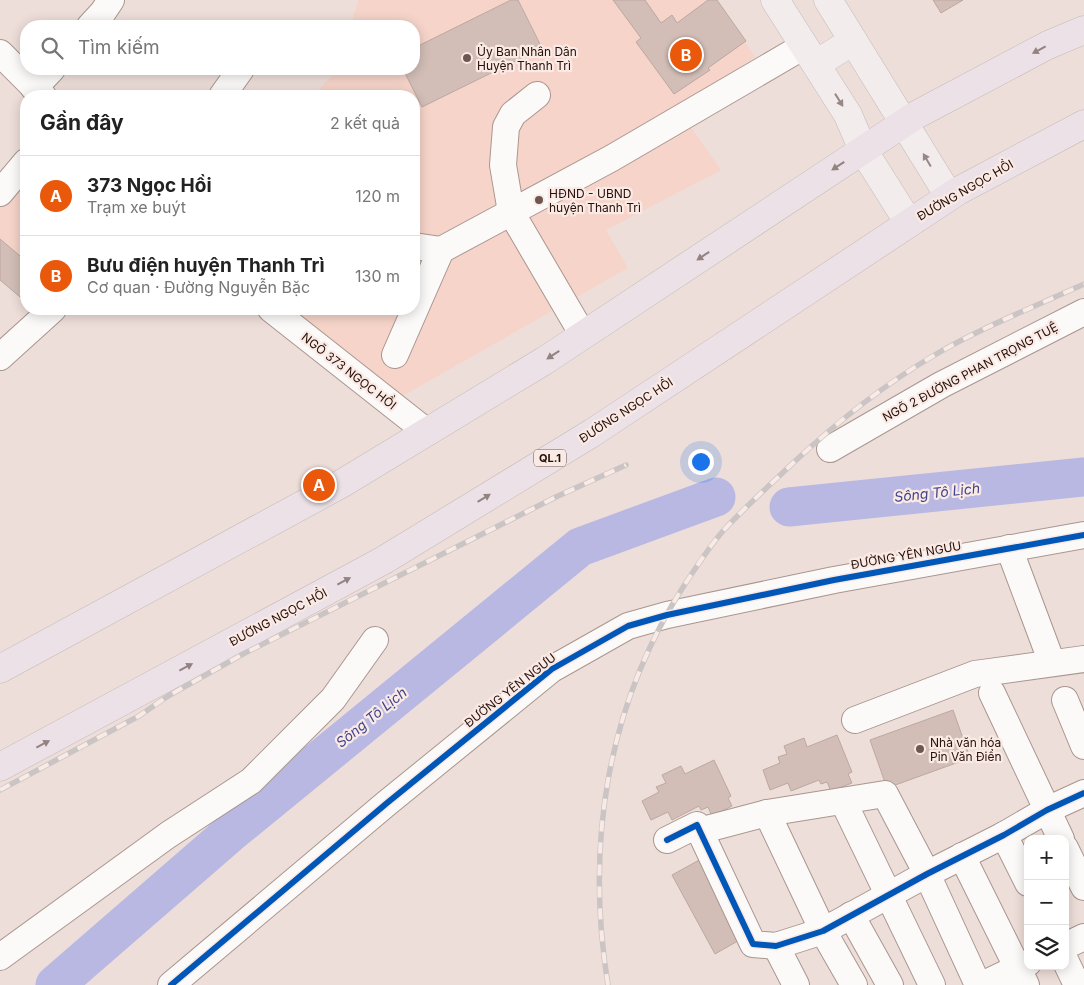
<!DOCTYPE html>
<html lang="vi">
<meta charset="utf-8">
<style>
body{margin:0;font-family:Inter,sans-serif;background:#f6f6f6;color:#222}
.controls{position:absolute;right:15px;bottom:15px;display:grid;overflow:hidden;border-radius:10px;box-shadow:0 2px 12px #0003}
.controls button{width:45px;height:45px;display:grid;place-items:center;padding:0;border:0;border-bottom:1px solid #e0e0e0;background:#fff;color:#222;font:25px sans-serif}
.you{position:absolute;left:700px;top:461px;width:18px;height:18px;margin:-12px;border:4px solid #fff;border-radius:50%;background:#1a73e8;box-shadow:0 0 0 8px #1a73e833}
.badge{display:grid;place-items:center;width:32px;height:32px;border-radius:50%;background:#ea580c;color:#fff;font-size:16px;font-weight:700}
.pin{position:absolute;translate:-50% -50%;border:2px solid #fff;box-shadow:0 1px 5px #0006}
.list{margin:0;padding:0;list-style:none}
h2{display:flex;justify-content:space-between;align-items:center;height:65px;margin:0;padding:0 20px;font-size:21px}
h2 small{font-size:16px;font-weight:400;color:#767676}
.list li{display:grid;grid-template-columns:32px 1fr auto;gap:15px;align-items:center;box-sizing:border-box;height:80px;padding:0 20px;border-top:1px solid #e0e0e0}
.list b{display:block;font-size:19px;white-space:nowrap}
.list p{margin:0;font-size:16px;white-space:nowrap;color:#767676}
.list em{font-size:16px;font-style:normal;color:#767676}
.icon{flex:none;width:28px;height:28px;fill:none;stroke:currentColor;stroke-width:2;stroke-linecap:round;stroke-linejoin:round}
.map{position:relative;flex:none;width:1084px;height:985px;overflow:hidden}
.search{position:absolute;background:#fff;box-shadow:0 2px 12px #0003;left:20px;top:20px;width:400px;height:55px;display:flex;align-items:center;gap:12px;box-sizing:border-box;padding:0 18px;border-radius:20px;color:#767676;font-size:19px}
.panel{position:absolute;background:#fff;box-shadow:0 2px 12px #0003;left:20px;top:90px;width:400px;height:225px;border-radius:20px}
.map>svg:first-child{display:block}
.built{fill:#f6d4c9}
.lines{fill:none;stroke-linecap:round;stroke-linejoin:round}
.river{stroke:#b8b8e2;stroke-width:39}
.building{fill:#d2beb7;stroke:#bba8a1}
.minor-casing{stroke:#a9968f;stroke-width:28}
.major-casing{stroke:#c5bab7;stroke-width:29}
.highway-casing{stroke:#c5bab7;stroke-width:29}
.minor{stroke:#fcfaf9;stroke-width:26}
.major{stroke:#f2eced;stroke-width:28}
.highway{stroke:#ebe1e6;stroke-width:28}
.rail-casing{stroke:#cac5c4;stroke-width:5.5}
.rail{stroke:#f9eae5;stroke-width:4;stroke-dasharray:11;stroke-linecap:butt}
.cycleway-casing{stroke:#f9eae5;stroke-width:9}
.cycleway{stroke:#0057b8;stroke-width:6}
.oneway{fill:#938282}
.oneway2{fill:#978886}
.poi-dot{fill:#6d5750;stroke:#f9eae5;stroke-width:2}
.labels{text-anchor:middle;dominant-baseline:central;stroke-width:4.5;stroke-linejoin:round;paint-order:stroke}
.shield{fill:#f9eae5;stroke:#66504a;stroke-width:1}
.shield-label{font-size:11px;font-weight:bold;fill:#270e07}
.poi-label{font-size:12px;fill:#270e07;stroke:#f9eae5;text-anchor:start}
.street-label{font-size:12px;fill:#270e07;stroke:#f9eae5}
.water-label{font-size:14px;font-style:italic;fill:#42438d;stroke:#f9eae5}
</style>
<div class="map">
<svg width="1084" height="985" viewBox="0 0 1084 985">
<rect width="100%" height="100%" fill="#eeded9"/>
<g class="built">
<path d="M358,0H717L755,57L678,109L721,170L606,230L628,268L399,398L286,309H414V96H313L338,69H414V26H351Z"/>
<path d="M20,178L26,183V302L0,280V201Z"/>
</g>
<g class="lines">
<g class="river">
<path d="M789,507L1084,477"/>
<path d="M55,985L229,834L580,547L716,497"/>
</g>
</g>
<g class="building">
<path d="M511,0H518L542,48L422,107L403,69H414V48Z"/>
<path d="M613,0H645L661,23L672,15L677,23L708,0H717L746,41L708,68L710,70L674,94L636,42L641,38Z"/>
<path d="M933,0H963L941,13Z"/>
<path d="M0,239L26,261V302L0,280Z"/>
<path d="M953,710L970,758L887,788L870,740Z"/>
<path d="M837,735L852,772L848,774L852,783L831,791L827,782L821,784L819,780L791,791L788,783L770,790L763,770L780,763L778,757L787,754L784,746L804,738L807,747Z"/>
<path d="M714,760L731,796L728,798L732,806L712,816L708,807L701,810L699,806L672,820L668,812L651,820L642,801L659,792L656,787L666,783L662,775L681,766L685,774Z"/>
<path d="M701,859L743,938L715,954L672,875Z"/>
</g>
<g class="lines">
<g class="minor-casing">
<g id="minor">
<path d="M90,26L103,12L111,0"/>
<path d="M0,53L43,96"/>
<path d="M34,88L52,69"/>
<path d="M537,95L513,114L506,127L503,165L511,212L583,335"/>
<path d="M222,96L241,69"/>
<path d="M0,193L26,162"/>
<path d="M414,246L441,250L612,158L804,46"/>
<path d="M271,309L427,432"/>
<path d="M395,355L441,250"/>
<path d="M0,357L53,309"/>
<path d="M830,449L941,385L1084,312"/>
<path d="M1009,548L1052,663"/>
<path d="M992,693L1061,839"/>
<path d="M1065,700L1084,746"/>
<path d="M855,720L975,674L1084,659"/>
<path d="M843,801L932,985"/>
<path d="M767,813L823,931L854,985"/>
<path d="M699,831L767,813L885,794L927,874L978,985"/>
<path d="M1004,835L1028,883"/>
<path d="M667,840L697,825L753,944L776,946L823,931L927,874L1004,835L1047,810L1084,793"/>
<path d="M1065,848L1084,887"/>
<path d="M962,856L1026,985"/>
<path d="M851,915L890,985"/>
<path d="M776,946L796,985"/>
<path d="M1065,946L1084,937"/>
<path d="M0,957L168,835L251,781L333,699L375,640"/>
<path d="M1065,960L1077,985"/>
<path d="M171,985L387,803L552,669L628,626L667,615L834,580L1084,535"/>
<path d="M982,985L1028,963"/>
</g>
</g>
<g class="major-casing">
<g id="major">
<path d="M775,0L848,115L863,150L909,223"/>
<path d="M828,0L949,196"/>
<path d="M816,64L853,41"/>
</g>
</g>
<g class="highway-casing">
<g id="highway">
<path d="M0,669L341,484L544,361L916,115L1048,45L1084,30"/>
<path d="M0,767L384,560L592,433L958,191L1084,124"/>
</g>
</g>
<use href="#minor" class="minor"/>
<use href="#major" class="major"/>
<use href="#highway" class="highway"/>
<g class="rail-casing">
<g id="rail">
<path d="M0,790L139,716L168,696L243,654L558,496L626,465"/>
<path d="M608,985C585,844 607,705 685,584C697,566 709,547 723,531C745,507 770,485 793,463C836,423 882,386 933,356C980,328 1034,307 1084,284"/>
</g>
</g>
<use href="#rail" class="rail"/>
<g class="cycleway-casing">
<g id="cycleway">
<path d="M667,840L697,825L753,944L776,946L823,931L927,874L1004,835L1047,810L1084,793"/>
<path d="M171,985L387,803L552,669L628,626L667,615L834,580L1084,535"/>
</g>
</g>
<use href="#cycleway" class="cycleway"/>
</g>
<defs><path id="oneway-solid" d="M-6-.8H1V-3.2L6.5 0L1 3.2V.8H-6Z" transform="scale(1.25)"/></defs>
<g class="oneway">
<use href="#oneway-solid" transform="translate(1039 50) rotate(152)"/>
<use href="#oneway-solid" transform="translate(838 166) rotate(147)"/>
<use href="#oneway-solid" transform="translate(703 256) rotate(146)"/>
<use href="#oneway-solid" transform="translate(553 355) rotate(147)"/>
<use href="#oneway-solid" transform="translate(484 498) rotate(-31)"/>
<use href="#oneway-solid" transform="translate(344 581) rotate(-28)"/>
<use href="#oneway-solid" transform="translate(186 667) rotate(-28)"/>
<use href="#oneway-solid" transform="translate(43 744) rotate(-28)"/>
</g>
<g class="oneway2">
<use href="#oneway-solid" transform="translate(839 100) rotate(58)"/>
<use href="#oneway-solid" transform="translate(927 160) rotate(-121)"/>
</g>
<g class="poi-dot">
<circle cx="467" cy="58" r="5"/>
<circle cx="539" cy="200" r="5"/>
<circle cx="920" cy="749" r="5"/>
</g>
<g class="labels">
<rect class="shield" x="534" y="449.5" width="32" height="17" rx="4"/>
<g class="shield-label">
<text x="550" y="458">QL.1</text>
</g>
<g class="poi-label">
<text x="477" y="51">Ủy Ban Nhân Dân<tspan x="477" dy="14">Huyện Thanh Trì</tspan></text>
<text x="549" y="193">HĐND - UBND<tspan x="549" dy="14">huyện Thanh Trì</tspan></text>
<text x="930" y="742">Nhà văn hóa<tspan x="930" dy="14">Pin Văn Điển</tspan></text>
</g>
<g class="street-label">
<text transform="translate(965 190) rotate(-30)">ĐƯỜNG NGỌC HỒI</text>
<text transform="translate(349 371) rotate(38)">NGÕ 373 NGỌC HỒI</text>
<text transform="translate(970 372) rotate(-28)">NGÕ 2 ĐƯỜNG PHAN TRỌNG TUỆ</text>
<text transform="translate(626 410) rotate(-33)">ĐƯỜNG NGỌC HỒI</text>
<text transform="translate(906 555) rotate(-10)">ĐƯỜNG YÊN NGƯU</text>
<text transform="translate(278 617) rotate(-28)">ĐƯỜNG NGỌC HỒI</text>
<text transform="translate(510 690) rotate(-38)">ĐƯỜNG YÊN NGƯU</text>
</g>
<g class="water-label">
<text transform="translate(937 492) rotate(-6)">Sông Tô Lịch</text>
<text transform="translate(371 717) rotate(-39)">Sông Tô Lịch</text>
</g>
</g>
</svg>
<div class="controls">
<button>+</button>
<button>−</button>
<button><svg class="icon" aria-label="layers" viewBox="0 0 24 24"><path d="M12 4l9 5-9 5-9-5zM3 14l9 5 9-5"/></svg></button>
</div>
<div class="you"></div>
<div class="pin badge" style="left:319px;top:485px">A</div>
<div class="pin badge" style="left:686px;top:55px">B</div>
<div class="search"><svg class="icon" aria-label="search" viewBox="0 0 24 24"><circle cx="10" cy="10" r="6"/><path d="M15 15l6 6"/></svg>Tìm kiếm</div>
<section class="panel">
<h2>Gần đây<small>2 kết quả</small></h2>
<ul class="list">
<li><span class="badge">A</span><div><b>373 Ngọc Hồi</b><p>Trạm xe buýt</p></div><em>120 m</em></li>
<li><span class="badge">B</span><div><b>Bưu điện huyện Thanh Trì</b><p>Cơ quan · Đường Nguyễn Bặc</p></div><em>130 m</em></li>
</ul>
</section>
</div>
